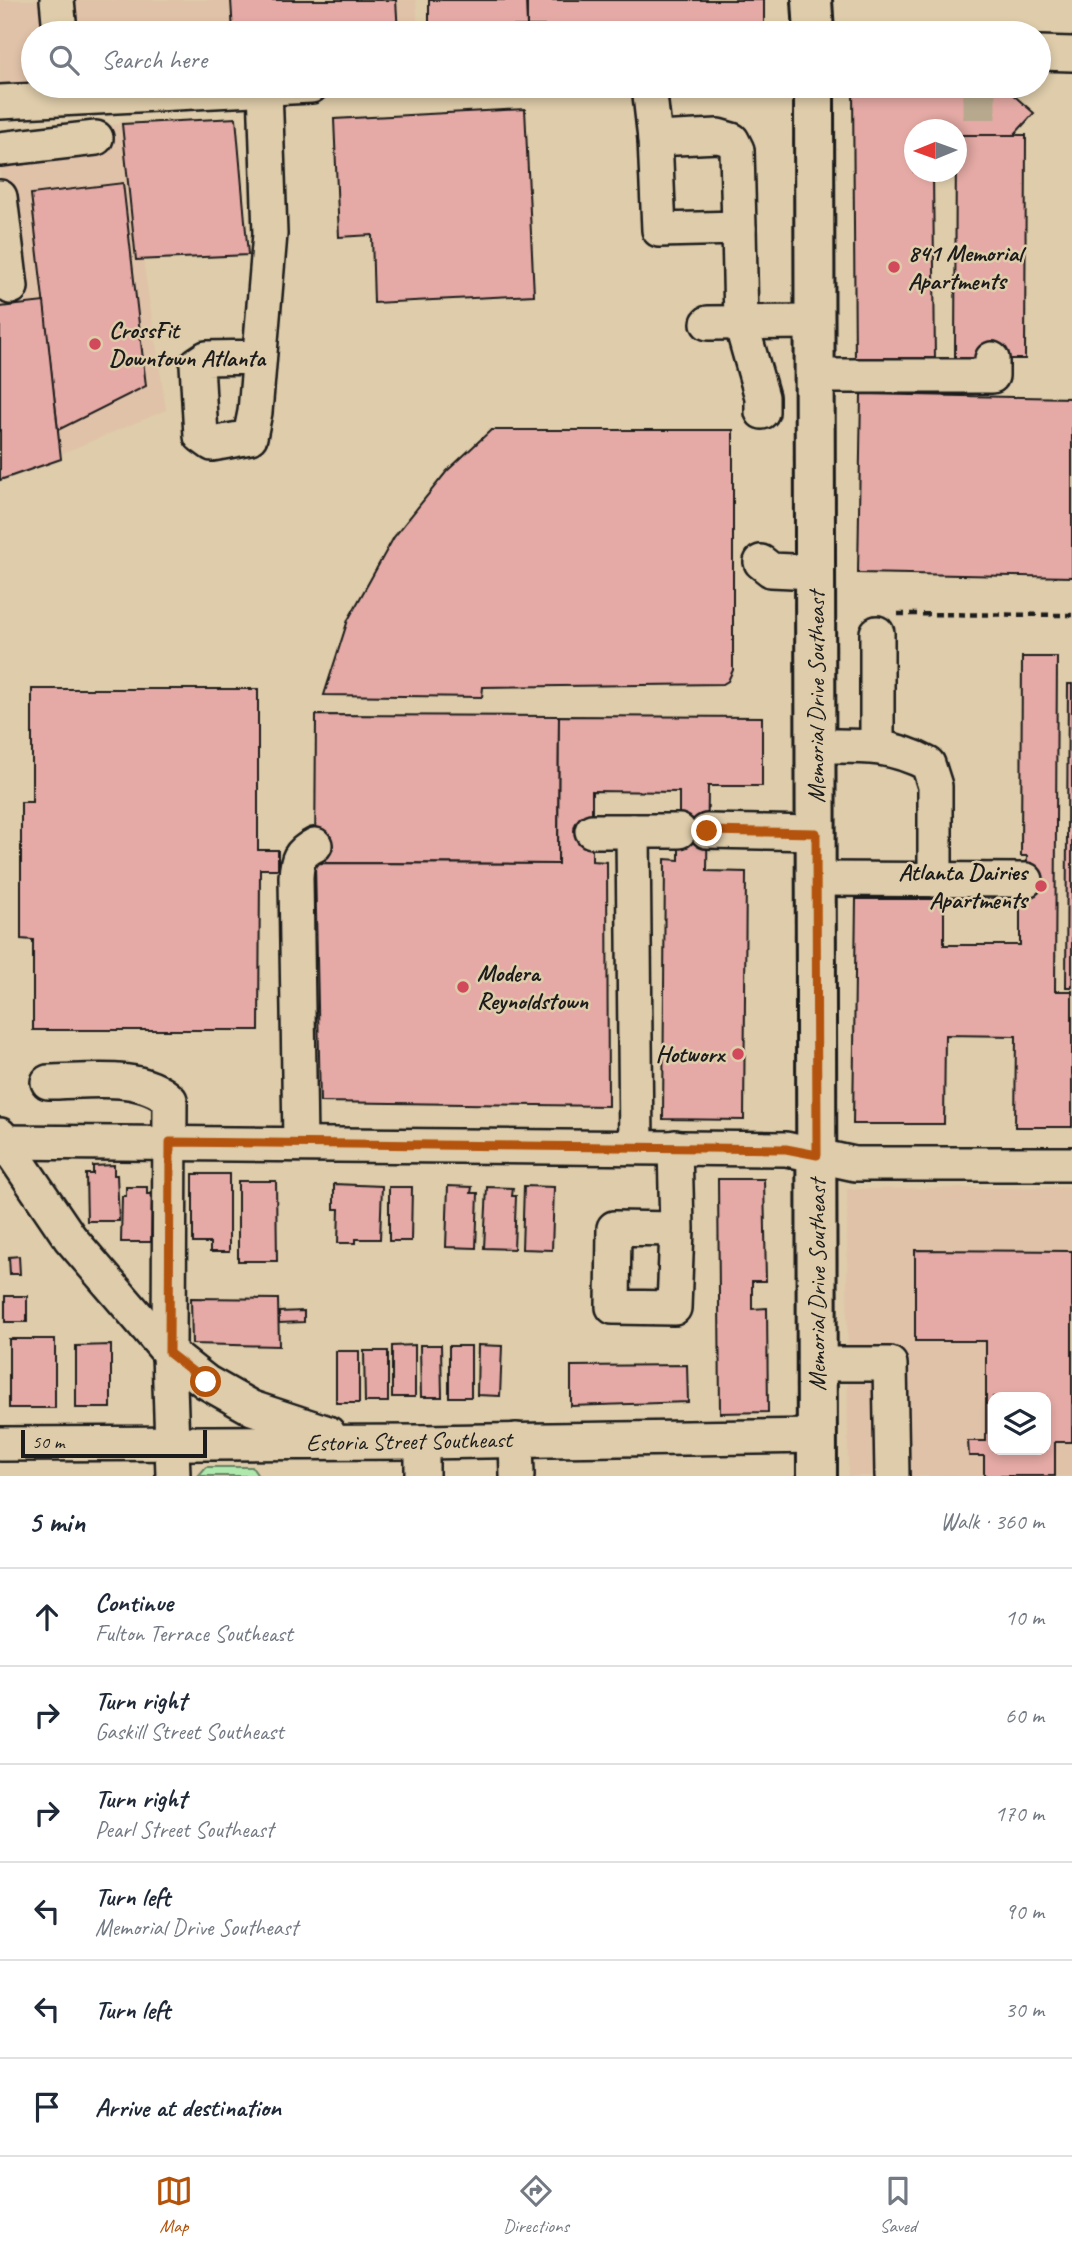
<!DOCTYPE html>
<meta charset="utf-8">
<style>
body{margin:0;font-family:Caveat,sans-serif;background:#f2f2f3;color:#1f2937}
.controls{position:absolute;right:21px;bottom:21px;display:grid;overflow:hidden;border-radius:14px;box-shadow:0 4px 10px #0003}
.controls button{width:63px;height:63px;display:grid;place-items:center;padding:0;border:0;border-bottom:2px solid #e0e1e3;background:#fff;color:#1f2937;font:35px sans-serif}
.compass{position:absolute;left:904px;top:119px;width:63px;height:63px;border-radius:50%;background:#fff;box-shadow:0 4px 10px #0003;rotate:269deg}
.scale{position:absolute;left:21px;bottom:18px;width:186px;box-sizing:border-box;padding-left:7px;border:4px solid #1c1c1c;border-top:0;font-size:19px;line-height:24px;white-space:nowrap;color:#1c1c1c;-webkit-text-stroke:5px #deccaa;paint-order:stroke}
.stop{position:absolute;width:21px;height:21px;margin:-16px;border:5px solid #b45309;border-radius:50%;background:#fff}
.stop.end{background:#b45309;border-color:#fff;box-shadow:0 2px 7px #0008}
.list{margin:0;padding:0;list-style:none}
h2{display:flex;justify-content:space-between;align-items:center;height:91px;margin:0;padding:0 28px;font-size:30px}
h2 small{font-size:23px;font-weight:400;color:#747a83}
.list li{display:grid;grid-template-columns:46px 1fr auto;gap:21px;align-items:center;box-sizing:border-box;height:98px;padding:0 28px;border-top:2px solid #e0e1e3}
.list b{display:block;font-size:26px;white-space:nowrap}
.list p{margin:0;font-size:23px;white-space:nowrap;color:#747a83}
.list em{font-size:23px;font-style:normal;color:#747a83}
.icon{flex:none;width:38px;height:38px;fill:none;stroke:currentColor;stroke-width:2;stroke-linecap:round;stroke-linejoin:round}
.map{position:relative;flex:none;width:1072px;height:1476px;overflow:hidden}
.search{position:absolute;background:#fff;box-shadow:0 4px 10px #0003;left:21px;right:21px;top:21px;height:77px;display:flex;align-items:center;gap:18px;box-sizing:border-box;padding:0 24px;border-radius:38px;color:#747a83;font-size:26px}
.sheet{height:679px;background:#fff}
nav{display:flex;justify-content:space-around;align-items:center;box-sizing:border-box;height:98px;border-top:2px solid #e0e1e3;background:#fff;font-size:19px;color:#747a83}
nav a{display:grid;justify-items:center;gap:4px}
nav .on{color:#b45309}
.map>svg:first-child{display:block}
.built{fill:#e0c2a8;fill-rule:evenodd}
.green{fill:#afe8ad;stroke:#668264;stroke-width:2}
.building{fill:#e5aaa5;stroke:#1c1c1c;stroke-width:2;fill-rule:evenodd}
.lines{fill:none;stroke-linecap:round;stroke-linejoin:round}
.minor-tunnel{stroke:#b7a98e;stroke-width:33;stroke-dasharray:33 17;stroke-linecap:butt}
.minor-casing{stroke:#1c1c1c;stroke-width:38}
.major-casing{stroke:#1c1c1c;stroke-width:44}
.path{stroke:#1c1c1c;stroke-width:4.5;stroke-dasharray:7 5;stroke-linecap:butt}
.minor{stroke:#deccaa;stroke-width:33}
.major{stroke:#deccaa;stroke-width:38}
.route{stroke:#b45309;stroke-width:9}
.poi-dot{fill:#d1495b;stroke:#deccaa;stroke-width:2.5}
.labels{text-anchor:middle;dominant-baseline:central;stroke-width:5;stroke-linejoin:round;paint-order:stroke}
.poi-label{font-size:24px;font-weight:bold;fill:#1c1c1c;stroke:#deccaa;text-anchor:start}
.street-label{font-size:24px;fill:#1c1c1c;stroke:#deccaa}
</style>
<div class="map">
<svg width="1072" height="1476" viewBox="0 0 1072 1476">
<rect width="100%" height="100%" fill="#deccaa"/>
<filter id="ink" filterUnits="userSpaceOnUse"><feTurbulence type="fractalNoise" baseFrequency=".0143" numOctaves="2"/><feDisplacementMap in="SourceGraphic" scale="14" xChannelSelector="R" yChannelSelector="G"/><feConvolveMatrix kernelMatrix="1 2 1 2 8 2 1 2 1" color-interpolation-filters="sRGB"/></filter>
<g filter="url(#ink)">
<g class="built">
<path d="M0,0H416L418,33H33V86L0,100Z"/>
<path d="M122,124L166,410L0,479V136Z"/>
<path d="M1072,1187V1476H848L847,1189ZM993,1397H1046V1450H993Z"/>
</g>
<path class="green" d="M206,1467H252L258,1476H198Z"/>
<g class="building">
<path d="M231,0H396L398,33H233Z"/>
<path d="M429,0H526L527,26L429,29Z"/>
<rect x="527" y="0" width="237" height="26"/>
<path d="M853,86H1003L1034,113L1014,135H956V130H914V172H933L935,362L855,363Z"/>
<path d="M525,109L534,295L374,303L372,235L339,237L334,119Z"/>
<path d="M236,118L248,255L136,260L122,124Z"/>
<path d="M956,135H1026L1025,359H955Z"/>
<path d="M123,183L146,386L58,430L31,194Z"/>
<path d="M44,302L61,459L0,480V307Z"/>
<path d="M861,394L1072,398V577L858,573Z"/>
<path d="M491,430H733V670L728,681L723,684L483,687L482,697L324,695L348,620L394,537L447,471Z"/>
<path d="M1022,657H1057L1055,991H1072V1127H1015L1016,1036L945,1035L944,1124H853L856,899H944V945H1020V892H1026L1027,856H1021Z"/>
<path d="M1068,684H1072V987H1066Z"/>
<path d="M32,689H258V850H278V869H260L259,1030H33V940L21,939V802H32Z"/>
<path d="M316,715L559,716L558,864L315,863Z"/>
<path d="M559,716L762,717V786H708L707,871L746,872L744,1120L663,1119L665,859L679,860V792L592,791V861L607,862L608,1106L320,1102L315,863L558,864Z"/>
<path d="M114,1165V1175H117L119,1221H87L86,1174H93V1166Z"/>
<path d="M193,1174H229V1252H210V1243H193Z"/>
<path d="M718,1179H764L766,1281H752V1309L767,1308L768,1412L720,1413Z"/>
<path d="M238,1181H276L277,1261H238Z"/>
<path d="M334,1184L382,1186L380,1239H356V1243H338L339,1209H334Z"/>
<path d="M448,1186L472,1187L471,1193H478L476,1248L446,1247Z"/>
<path d="M524,1186L554,1187L552,1250L522,1249Z"/>
<path d="M126,1187H147V1194H152L151,1242H121L122,1196H126Z"/>
<path d="M389,1187H412L411,1241H389Z"/>
<path d="M487,1187L513,1188L512,1196H516L514,1249L484,1248Z"/>
<path d="M915,1250L1072,1251V1442H1055V1476H984V1456H969L968,1441H986V1341H915ZM993,1397H1046V1450H993Z"/>
<path d="M19,1256L20,1274H10L9,1257Z"/>
<rect x="5" y="1296" width="22" height="26"/>
<path d="M191,1298L278,1299L279,1346L192,1344Z"/>
<path d="M304,1311V1322L279,1323V1312Z"/>
<rect x="9" y="1339" width="46" height="69"/>
<path d="M111,1345V1408H76V1346Z"/>
<path d="M415,1345V1397H392V1346Z"/>
<path d="M420,1345H441L442,1397H421Z"/>
<path d="M478,1345L502,1346L500,1396L477,1395Z"/>
<rect x="449" y="1346" width="22" height="51"/>
<rect x="336" y="1351" width="23" height="52"/>
<path d="M364,1351H388V1402H365Z"/>
<path d="M687,1365L688,1402L571,1406V1366Z"/>
</g>
<g class="lines">
<path class="minor-tunnel" d="M979,86V135"/>
<g class="minor-casing">
<g id="minor">
<path d="M57,0L60,31"/>
<path d="M1039,53L1072,54"/>
<path d="M649,86L655,139L659,230L739,228L741,323L762,397V412"/>
<path d="M0,102L311,86"/>
<path d="M655,139L718,136L732,140L737,150L739,228"/>
<path d="M0,149L96,138"/>
<path d="M0,197L11,287"/>
<path d="M708,323L815,322"/>
<path d="M259,357L206,358L197,364L201,436L212,444L250,437L255,412L270,234L265,88"/>
<path d="M815,376H992V359"/>
<path d="M761,562L771,570L815,572"/>
<path d="M877,633V747"/>
<path d="M816,746C859,746 888,743 928,764L935,786V880"/>
<path d="M592,831H679"/>
<path d="M633,831L636,1147"/>
<path d="M707,831L816,833"/>
<path d="M816,879L1026,880"/>
<path d="M48,1082C86,1082 141,1072 170,1100L169,1353L173,1476"/>
<path d="M0,1135L70,1238L169,1353L206,1382L252,1408L328,1433"/>
<path d="M0,1142L786,1149L855,1164H1072"/>
<path d="M300,1143L296,877C297,860 299,853 315,845"/>
<path d="M675,1147L677,1229L674,1308L613,1307L614,1228L677,1229"/>
<path d="M817,1364H890L892,1476"/>
<path d="M516,1440L517,1476"/>
<path d="M0,1444L422,1442L817,1436"/>
<path d="M422,1476V1442"/>
</g>
</g>
<g class="major-casing">
<g id="major">
<path d="M812,0L814,33"/>
<path d="M814,86L817,1476"/>
</g>
</g>
<path class="path" d="M898,614L1072,615"/>
<use href="#minor" class="minor"/>
<use href="#major" class="major"/>
</g>
</g>
<g class="lines" filter="url(#ink)">
<path class="route" d="M206,1382L169,1353L170,1142L786,1149L817,1155L816,833L707,831"/>
</g>
<g class="poi-dot">
<circle cx="894" cy="267" r="7"/>
<circle cx="95" cy="344" r="7"/>
<circle cx="1041" cy="886" r="7"/>
<circle cx="463" cy="987" r="7"/>
<circle cx="738" cy="1054" r="7"/>
</g>
<g class="labels">
<g class="poi-label">
<text x="908" y="253">841 Memorial<tspan x="908" dy="28">Apartments</tspan></text>
<text x="109" y="330">CrossFit<tspan x="109" dy="28">Downtown Atlanta</tspan></text>
<text x="1027" y="872" text-anchor="end">Atlanta Dairies<tspan x="1027" dy="28">Apartments</tspan></text>
<text x="477" y="973">Modera<tspan x="477" dy="28">Reynoldstown</tspan></text>
<text x="724" y="1054" text-anchor="end">Hotworx</text>
</g>
<g class="street-label">
<text transform="translate(816 697) rotate(-90)">Memorial Drive Southeast</text>
<text transform="translate(817 1285) rotate(-90)">Memorial Drive Southeast</text>
<text transform="translate(409 1441) rotate(-1)">Estoria Street Southeast</text>
</g>
</g>
</svg>
<div class="controls">
<button><svg class="icon" aria-label="layers" viewBox="0 0 24 24"><path d="M12 4l9 5-9 5-9-5zM3 14l9 5 9-5"/></svg></button>
</div>
<svg class="compass" viewBox="-18 -18 36 36"><path d="M0-13l5 13h-10z" fill="#e53935"/><path d="M0 13l5-13h-10z" fill="#747a83"/></svg>
<div class="scale">50 m</div>
<div class="stop" style="left:206px;top:1382px"></div>
<div class="stop end" style="left:707px;top:831px"></div>
<div class="search"><svg class="icon" aria-label="search" viewBox="0 0 24 24"><circle cx="10" cy="10" r="6"/><path d="M15 15l6 6"/></svg>Search here</div>
</div>
<section class="sheet">
<h2>5 min<small>Walk · 360 m</small></h2>
<ul class="list">
<li><svg class="icon" aria-label="ahead" viewBox="0 0 24 24"><path d="M12 20V5M6 11l6-6 6 6"/></svg><div><b>Continue</b><p>Fulton Terrace Southeast</p></div><em>10 m</em></li>
<li><svg class="icon" aria-label="right" viewBox="0 0 24 24"><path d="M7 20v-9h11M14 6l5 5-5 5"/></svg><div><b>Turn right</b><p>Gaskill Street Southeast</p></div><em>60 m</em></li>
<li><svg class="icon" aria-label="right" viewBox="0 0 24 24"><path d="M7 20v-9h11M14 6l5 5-5 5"/></svg><div><b>Turn right</b><p>Pearl Street Southeast</p></div><em>170 m</em></li>
<li><svg class="icon" aria-label="left" viewBox="0 0 24 24"><path d="M17 20v-9H6M10 6l-5 5 5 5"/></svg><div><b>Turn left</b><p>Memorial Drive Southeast</p></div><em>90 m</em></li>
<li><svg class="icon" aria-label="left" viewBox="0 0 24 24"><path d="M17 20v-9H6M10 6l-5 5 5 5"/></svg><div><b>Turn left</b></div><em>30 m</em></li>
<li><svg class="icon" aria-label="arrive" viewBox="0 0 24 24"><path d="M6 21V4h12l-3 4 3 4H6"/></svg><div><b>Arrive at destination</b></div></li>
</ul>
</section>
<nav>
<a class="on"><svg class="icon" aria-label="map" viewBox="0 0 24 24"><path d="M3 6l6-2 6 2 6-2v14l-6 2-6-2-6 2zM9 4v14M15 6v14"/></svg>Map</a>
<a><svg class="icon" aria-label="directions" viewBox="0 0 24 24"><path d="M12 3l9 9-9 9-9-9zM9 14v-3h6M13 9l2 2-2 2"/></svg>Directions</a>
<a><svg class="icon" aria-label="saved" viewBox="0 0 24 24"><path d="M7 4h10v16l-5-4-5 4z"/></svg>Saved</a>
</nav>
